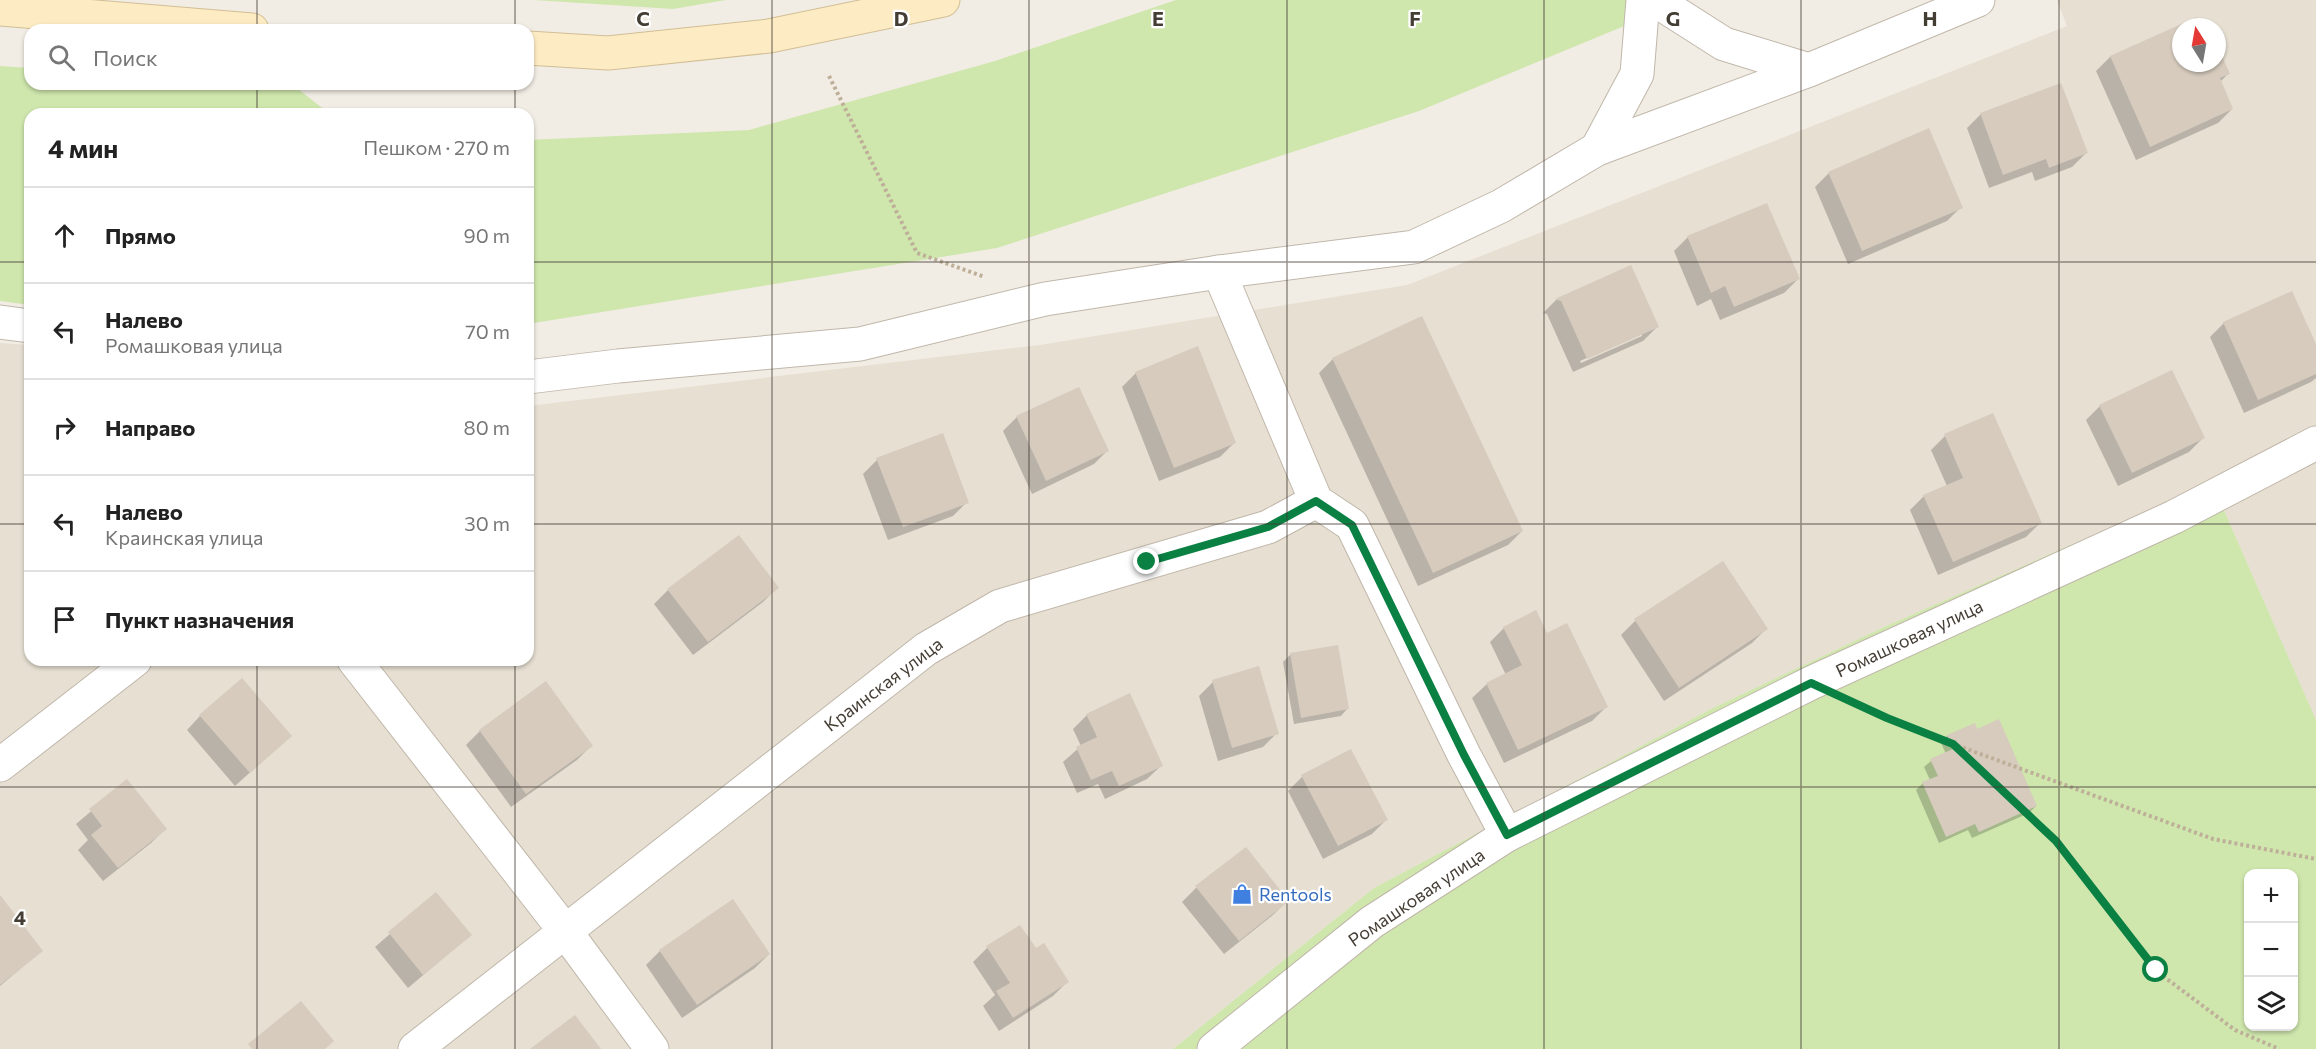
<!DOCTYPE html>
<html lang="ru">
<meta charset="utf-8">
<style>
body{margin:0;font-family:Commissioner,sans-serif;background:#f2f2f2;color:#222}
.controls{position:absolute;right:18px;bottom:18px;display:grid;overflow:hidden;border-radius:12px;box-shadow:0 2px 4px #0004}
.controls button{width:54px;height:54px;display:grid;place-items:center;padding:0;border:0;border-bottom:2px solid #e0e0e0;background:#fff;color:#222;font:30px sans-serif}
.compass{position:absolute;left:2172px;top:18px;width:54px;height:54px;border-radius:50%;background:#fff;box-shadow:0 2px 4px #0004;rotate:349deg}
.stop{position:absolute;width:18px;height:18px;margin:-14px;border:4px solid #0b8043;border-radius:50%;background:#fff}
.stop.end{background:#0b8043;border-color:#fff;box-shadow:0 2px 6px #0008}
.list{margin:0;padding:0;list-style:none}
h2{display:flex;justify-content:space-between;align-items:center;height:78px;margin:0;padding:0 24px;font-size:26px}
h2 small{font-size:20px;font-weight:400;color:#767676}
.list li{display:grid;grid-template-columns:39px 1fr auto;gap:18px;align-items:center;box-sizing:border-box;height:96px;padding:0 24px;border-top:2px solid #e0e0e0}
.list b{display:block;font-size:22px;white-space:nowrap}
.list p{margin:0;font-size:20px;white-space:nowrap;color:#767676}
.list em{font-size:20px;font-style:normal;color:#767676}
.icon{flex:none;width:33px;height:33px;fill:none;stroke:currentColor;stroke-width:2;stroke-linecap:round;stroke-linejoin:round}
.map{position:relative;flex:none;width:2316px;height:1049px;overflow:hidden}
.search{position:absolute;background:#fff;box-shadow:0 2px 4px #0004;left:24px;top:24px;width:510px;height:66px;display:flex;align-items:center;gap:15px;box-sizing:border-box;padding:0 21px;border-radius:18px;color:#767676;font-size:22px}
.panel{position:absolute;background:#fff;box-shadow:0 2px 4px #0004;left:24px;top:108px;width:510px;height:558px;border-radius:18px}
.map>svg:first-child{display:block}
.residential{fill:#e6dfd2;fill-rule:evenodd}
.green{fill:#cfe6ad;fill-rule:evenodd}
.shadow{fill:#0003;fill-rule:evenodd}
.building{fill:#d6cbbd}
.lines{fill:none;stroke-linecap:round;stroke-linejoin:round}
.street-casing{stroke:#c0b7aa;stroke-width:35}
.secondary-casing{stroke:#d1be95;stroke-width:35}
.path{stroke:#beaf99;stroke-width:4;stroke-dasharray:3 3;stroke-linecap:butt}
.street{stroke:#fff;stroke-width:33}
.secondary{stroke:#fdecc3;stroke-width:33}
.route{stroke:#0b8043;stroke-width:8}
.grid{fill:none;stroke:#443d34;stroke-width:1.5;stroke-opacity:0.55}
.labels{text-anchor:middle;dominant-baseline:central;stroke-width:4.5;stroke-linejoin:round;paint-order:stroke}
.street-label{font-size:18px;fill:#443d34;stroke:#fff}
.shop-label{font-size:18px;fill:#366cbe;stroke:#fff;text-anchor:start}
.grid-label{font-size:20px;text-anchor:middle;font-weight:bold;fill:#443d34;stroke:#fff;stroke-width:4.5;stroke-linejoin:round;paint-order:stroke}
</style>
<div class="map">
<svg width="2316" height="1049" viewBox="0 0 2316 1049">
<rect width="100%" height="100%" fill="#f2ede4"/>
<path class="residential" d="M2057,0H2316V720L2212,483L1884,627L1713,708L1374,888L1173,1049H0V343L30,345V660H528V406L1040,345L1407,285L2067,26ZM2181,27H2217V63H2181Z"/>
<g class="green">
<path d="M534,0H726L673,9Z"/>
<path d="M1176,0H1687L1419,111L997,248L528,324V140L749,130L995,61Z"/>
<path d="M0,66L30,68V84H236L298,89L330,114H30V305L0,301Z"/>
<path d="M2212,483L2316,720V1049H1173L1374,888L1713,708L1884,627ZM2248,874H2294V1026H2248Z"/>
</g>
<g class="shadow">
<path d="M2196,19L2199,27H2181V63H2217V49L2228,74L2220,82L2232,109L2218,123L2136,160L2096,71L2110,57Z"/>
<path d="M1981,114L2086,153L2072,167L2035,181L2032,172L1989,188L1967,128Z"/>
<path d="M1829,173L1961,207L1947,221L1848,264L1815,187Z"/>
<path d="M1688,237L1798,279L1784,293L1720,320L1711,299L1697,306L1674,251Z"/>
<path d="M1630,267L1657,327L1643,341L1573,372L1547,314L1543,313L1556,300ZM1642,333V336L1581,363L1580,361Z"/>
<path d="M2224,323L2316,347V378L2311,382L2244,413L2210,337Z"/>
<path d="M1333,359L1522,531L1508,545L1418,586L1319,373Z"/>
<path d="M1136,373L1234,443L1220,457L1159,481L1122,387Z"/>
<path d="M2100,406L2203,438L2189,452L2118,486L2086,420Z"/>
<path d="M1017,417L1108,450L1094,464L1032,494L1003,431Z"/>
<path d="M1945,436L2040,523L2026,537L1938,575L1910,510L1924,496L1947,486L1931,450Z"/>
<path d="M877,460L967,502L953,516L888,540L863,474Z"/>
<path d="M777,588L763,602L693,655L654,604L668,590Z"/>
<path d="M1635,621L1766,629L1752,643L1664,701L1621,635Z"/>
<path d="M1504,628L1546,635L1606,707L1592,721L1504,763L1472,698L1487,684L1506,675L1490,642Z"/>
<path d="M1336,647L1347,709L1341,716L1294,724L1283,662L1290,655Z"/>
<path d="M1213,682L1277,733L1263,747L1218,761L1199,696Z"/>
<path d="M1087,715L1162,765L1147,779L1105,799L1098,784L1077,793L1063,762L1081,746L1073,729Z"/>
<path d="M200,716L290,736L235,786L187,730Z"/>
<path d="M480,731L591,746L577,760L511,807L466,745Z"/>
<path d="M1976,731L2036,806L2029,813L1972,838L1968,830L1939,843L1916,790L1923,783L1930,780L1924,767L1931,761L1946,754L1941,743L1947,736Z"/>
<path d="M1351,751L1386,820L1372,834L1323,859L1288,791L1302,777Z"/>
<path d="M127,781L165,829L151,843L103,881L78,850L88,840L76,824Z"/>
<path d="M1196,888L1287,901L1273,915L1224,954L1182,902Z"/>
<path d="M436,894L470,935L408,988L375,947Z"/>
<path d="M0,898L41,951L0,986Z"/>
<path d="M732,901L769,954L755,968L682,1018L646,965L660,951Z"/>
<path d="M987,948L1035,950L1067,982L1053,996L999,1031L983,1006L995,995L973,962Z"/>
</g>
<g class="building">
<path d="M2197,17L2201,27H2181V63H2217V45L2230,74L2220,78L2233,109L2150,147L2110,56Z"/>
<path d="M2061,83L2088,153L2049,168L2046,159L2003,175L1980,113Z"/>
<path d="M1929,128L1963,208L1862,251L1828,172Z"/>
<path d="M1767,203L1800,279L1734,307L1725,286L1711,293L1687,236Z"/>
<path d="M1631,265L1659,327L1587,359L1561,301L1555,299Z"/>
<path d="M2292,291L2316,344V374L2258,400L2223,322Z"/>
<path d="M1422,316L1523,531L1433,573L1332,358Z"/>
<path d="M1198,346L1236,443L1174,468L1135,372Z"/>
<path d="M2172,370L2205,438L2132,473L2099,405Z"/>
<path d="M1079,387L1109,451L1046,481L1016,416Z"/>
<path d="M1993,413L2042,523L1953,562L1923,495L1963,478L1944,434Z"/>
<path d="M943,433L969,503L903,527L876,458Z"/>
<path d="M739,535L779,588L708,642L667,589Z"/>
<path d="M1723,561L1768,629L1679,688L1634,619Z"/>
<path d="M1536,610L1547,633L1567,623L1608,707L1518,750L1486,683L1522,665L1503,627Z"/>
<path d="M1338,645L1349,709L1301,718L1290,653Z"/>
<path d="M1259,666L1279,734L1232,748L1212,680Z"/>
<path d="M242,678L292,736L250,773L199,715Z"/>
<path d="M546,681L593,746L526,794L479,730Z"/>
<path d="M1130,693L1163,766L1119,786L1112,771L1091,780L1076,747L1097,737L1086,714Z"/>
<path d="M1999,719L2037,806L1979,832L1975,824L1946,837L1922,782L1938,776L1930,759L1953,749L1947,735L1975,723L1977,729Z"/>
<path d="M1351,749L1388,820L1338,846L1301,775Z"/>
<path d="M127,779L167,829L118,868L91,835L102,826L89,809Z"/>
<path d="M1246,847L1289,901L1239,941L1195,886Z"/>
<path d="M436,892L472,935L423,975L388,932Z"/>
<path d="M0,895L43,951L0,985Z"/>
<path d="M733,899L770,954L697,1005L659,950Z"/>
<path d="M1020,925L1036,948L1044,943L1069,982L1013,1018L996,991L1010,983L986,946Z"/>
<path d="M301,1001L334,1041L325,1049H252L248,1044Z"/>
<path d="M575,1015L601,1049H530Z"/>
</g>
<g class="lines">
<g class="street-casing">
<g id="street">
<path d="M1655,0L1724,44L1809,70"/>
<path d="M1597,149L1637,74L1643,0"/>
<path d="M1219,272L1316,501L1352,525L1464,755L1507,835"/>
<path d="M0,322L30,326"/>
<path d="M528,377L618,366L860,344L1045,299L1219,272L1414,247L1501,206L1597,149L1809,70L1978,0"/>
<path d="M354,660L565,931L652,1049"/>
<path d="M0,765L135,660"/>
<path d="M415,1049L926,649L1000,606L1268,527L1316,501"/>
<path d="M1214,1049L1372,922L1507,835L1811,683L2174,517L2316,443"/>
</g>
</g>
<g class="secondary-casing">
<g id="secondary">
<path d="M0,9L252,30"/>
<path d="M528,48L608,53L769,36L943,0"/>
</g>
</g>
<g class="path">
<path d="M829,76L917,253L985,277"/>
<path d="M1852,702L1953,744L2213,839L2316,859"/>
<path d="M1954,746L2057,841L2155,970L2235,1030L2279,1049"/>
</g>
<use href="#street" class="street"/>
<use href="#secondary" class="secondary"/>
</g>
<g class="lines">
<path class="route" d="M1147,562L1268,527L1316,501L1352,525L1464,755L1507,835L1811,683L1887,718L1953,744L2056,841L2156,970"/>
</g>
<path class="grid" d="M257,0V30M515,0V30M772,0V1049M1029,0V1049M1287,0V1049M1544,0V1049M1801,0V1049M2059,0V1049M257,84V114M515,84V114M0,262H30M528,262H2316M0,524H30M528,524H2316M257,660V1049M515,660V1049M0,787H2316"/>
<defs>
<g id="shop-bare" transform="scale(1.62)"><path d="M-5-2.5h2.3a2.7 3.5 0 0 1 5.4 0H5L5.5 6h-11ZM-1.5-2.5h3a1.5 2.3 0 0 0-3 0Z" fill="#3f7fe0" stroke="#fff" stroke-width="2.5" paint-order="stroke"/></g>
</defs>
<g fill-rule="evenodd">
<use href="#shop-bare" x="1242" y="894"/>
</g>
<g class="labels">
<g class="street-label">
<text transform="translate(1909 638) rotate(-25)">Ромашковая улица</text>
<text transform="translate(883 684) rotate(-37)">Краинская улица</text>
<text transform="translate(1416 897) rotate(-34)">Ромашковая улица</text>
</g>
<g class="shop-label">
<text x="1259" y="894">Rentools</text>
</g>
</g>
<g class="grid-label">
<text x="643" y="26">C</text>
<text x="901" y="26">D</text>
<text x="1158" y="26">E</text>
<text x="1415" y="26">F</text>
<text x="1673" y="26">G</text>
<text x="1930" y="26">H</text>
<text x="20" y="925">4</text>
</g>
</svg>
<div class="controls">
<button>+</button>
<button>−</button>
<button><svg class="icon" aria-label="layers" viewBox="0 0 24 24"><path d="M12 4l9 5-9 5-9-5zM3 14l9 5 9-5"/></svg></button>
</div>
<svg class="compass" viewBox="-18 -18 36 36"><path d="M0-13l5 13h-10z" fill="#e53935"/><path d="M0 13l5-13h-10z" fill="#767676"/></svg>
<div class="stop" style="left:2156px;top:970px"></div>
<div class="stop end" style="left:1147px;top:562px"></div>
<div class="search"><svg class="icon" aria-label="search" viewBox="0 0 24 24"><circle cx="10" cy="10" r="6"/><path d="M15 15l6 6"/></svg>Поиск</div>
<section class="panel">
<h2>4 мин<small>Пешком · 270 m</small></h2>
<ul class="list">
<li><svg class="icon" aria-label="ahead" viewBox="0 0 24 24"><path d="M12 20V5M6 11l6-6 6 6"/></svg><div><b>Прямо</b></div><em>90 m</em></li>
<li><svg class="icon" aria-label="left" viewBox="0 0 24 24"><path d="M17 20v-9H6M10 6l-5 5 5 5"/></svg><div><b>Налево</b><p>Ромашковая улица</p></div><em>70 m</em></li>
<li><svg class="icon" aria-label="right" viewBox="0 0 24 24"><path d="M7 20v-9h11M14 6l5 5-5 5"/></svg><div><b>Направо</b></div><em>80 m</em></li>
<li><svg class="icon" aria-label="left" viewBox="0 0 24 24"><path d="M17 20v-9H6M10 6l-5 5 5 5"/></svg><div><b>Налево</b><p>Краинская улица</p></div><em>30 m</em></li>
<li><svg class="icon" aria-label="arrive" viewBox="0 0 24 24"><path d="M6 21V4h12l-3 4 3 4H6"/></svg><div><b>Пункт назначения</b></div></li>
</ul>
</section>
</div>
